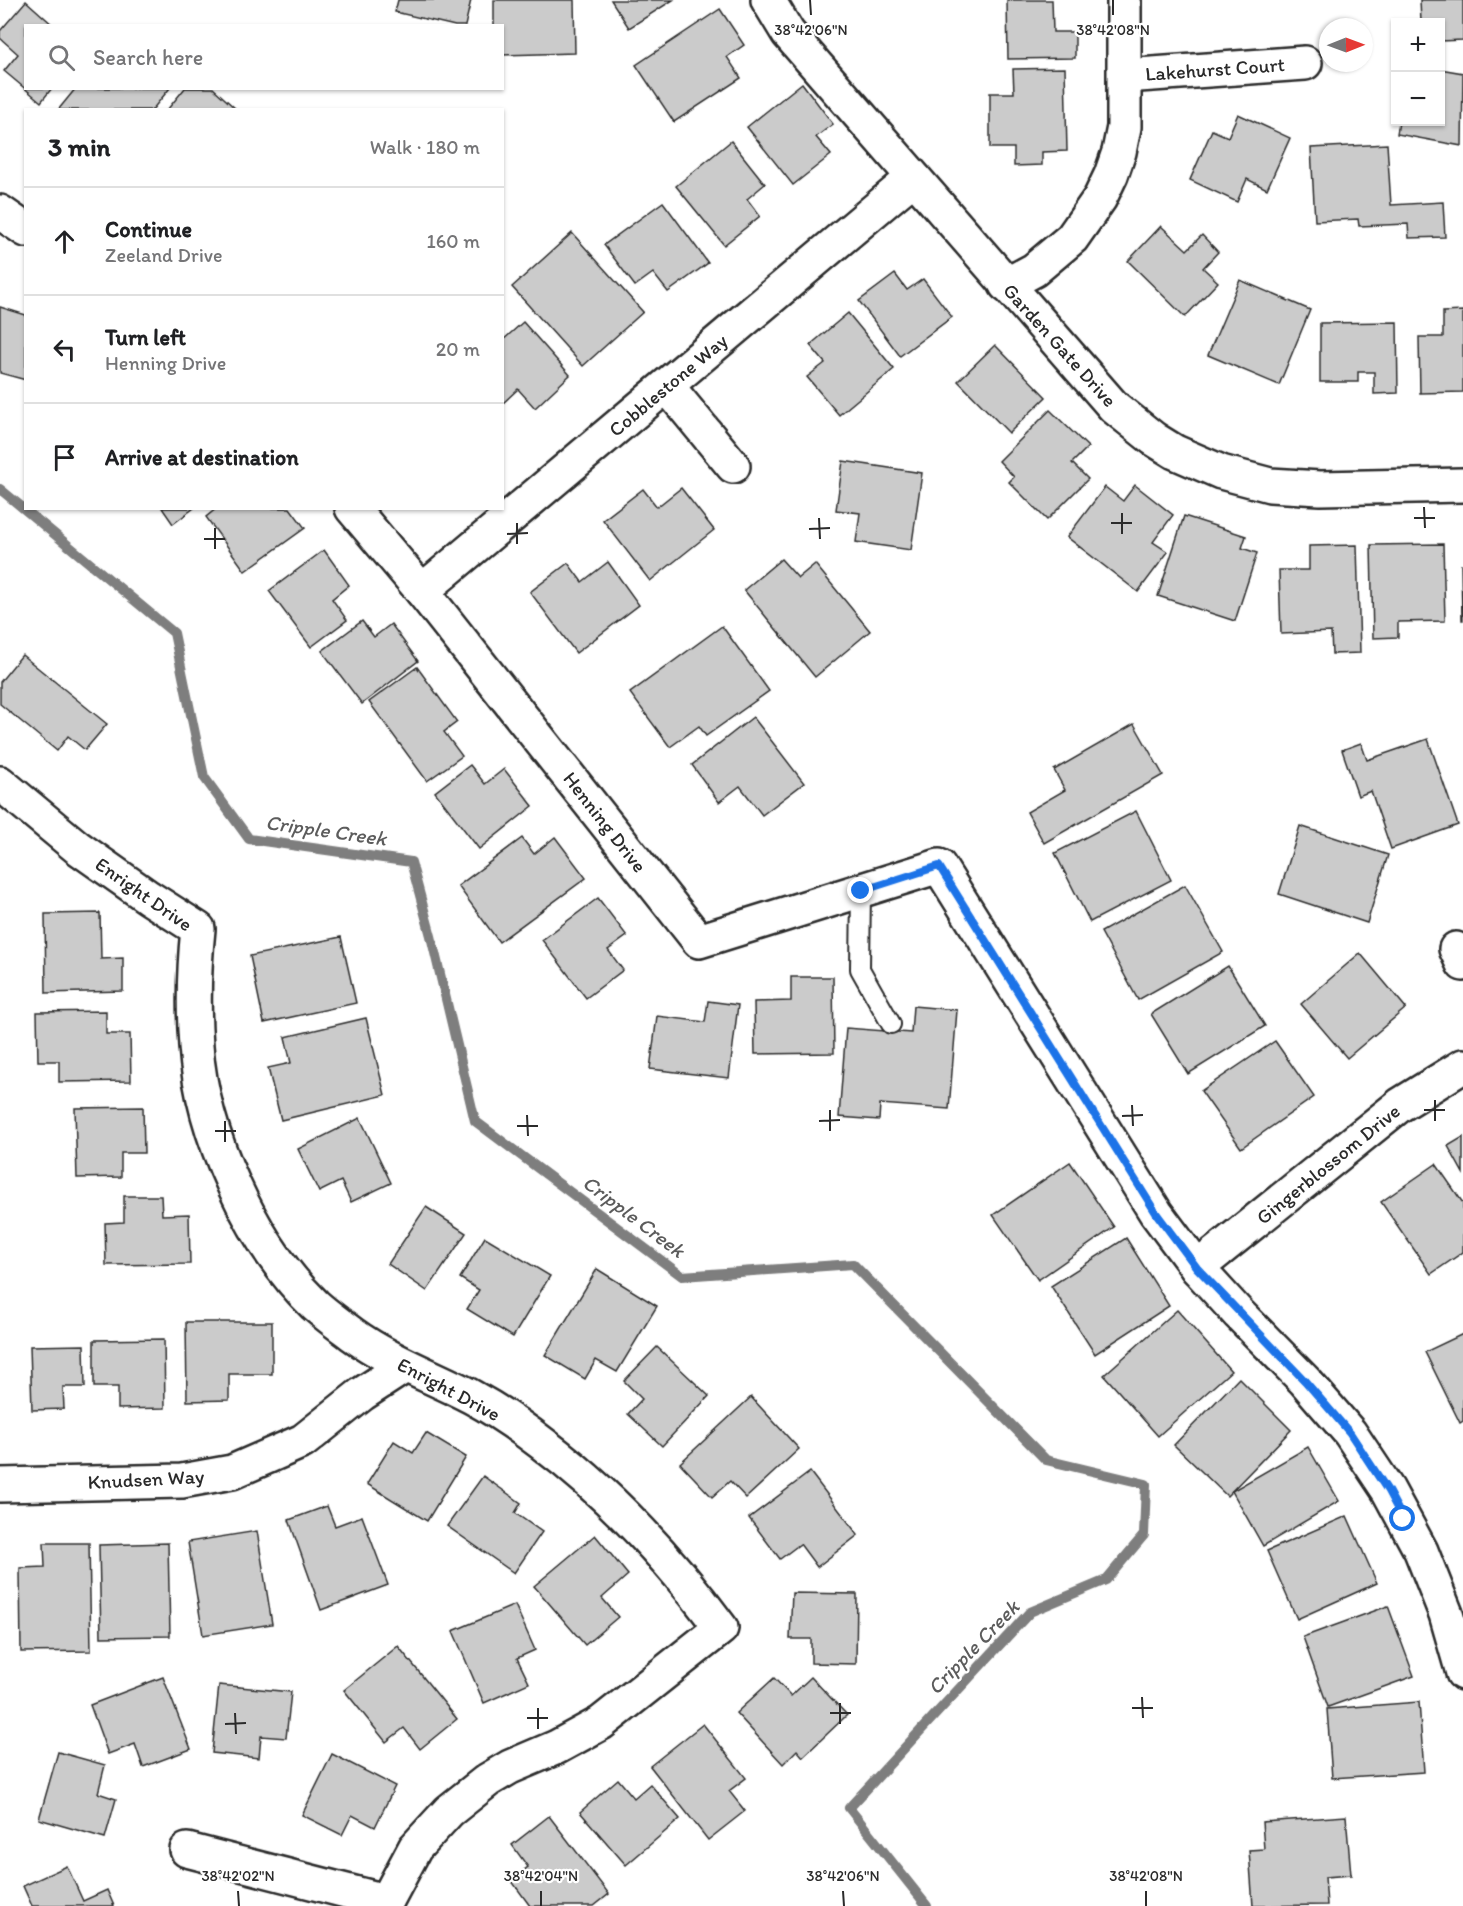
<!DOCTYPE html>
<meta charset="utf-8">
<style>
body{margin:0;font-family:Itim,sans-serif;background:#f2f2f2;color:#202124}
.controls{position:absolute;right:18px;top:18px;display:grid;overflow:hidden;border-radius:0px;box-shadow:0 2px 4px #0004}
.controls button{width:54px;height:54px;display:grid;place-items:center;padding:0;border:0;border-bottom:2px solid #e0e0e0;background:#fff;color:#202124;font:30px sans-serif}
.compass{position:absolute;left:1319px;top:18px;width:54px;height:54px;border-radius:50%;background:#fff;box-shadow:0 2px 4px #0004;rotate:89deg}
.stop{position:absolute;width:18px;height:18px;margin:-14px;border:4px solid #1a73e8;border-radius:50%;background:#fff}
.stop.end{background:#1a73e8;border-color:#fff;box-shadow:0 2px 6px #0008}
.list{margin:0;padding:0;list-style:none}
h2{display:flex;justify-content:space-between;align-items:center;height:78px;margin:0;padding:0 24px;font-size:26px}
h2 small{font-size:20px;font-weight:400;color:#757577}
.list li{display:grid;grid-template-columns:39px 1fr auto;gap:18px;align-items:center;box-sizing:border-box;height:108px;padding:0 24px;border-top:2px solid #e0e0e0}
.list b{display:block;font-size:22px;white-space:nowrap}
.list p{margin:0;font-size:20px;white-space:nowrap;color:#757577}
.list em{font-size:20px;font-style:normal;color:#757577}
.icon{flex:none;width:33px;height:33px;fill:none;stroke:currentColor;stroke-width:2;stroke-linecap:round;stroke-linejoin:round}
.map{position:relative;flex:none;width:1463px;height:1906px;overflow:hidden}
.search{position:absolute;background:#fff;box-shadow:0 2px 4px #0004;left:24px;top:24px;width:480px;height:66px;display:flex;align-items:center;gap:15px;box-sizing:border-box;padding:0 21px;border-radius:0px;color:#757577;font-size:22px}
.panel{position:absolute;background:#fff;box-shadow:0 2px 4px #0004;left:24px;top:108px;width:480px;height:402px;border-radius:0px}
.map>svg:first-child{display:block}
.lines{fill:none;stroke-linecap:round;stroke-linejoin:round}
.stream{stroke:#7e7e7e;stroke-width:10}
.building{fill:#cbcbcb;stroke:#2b2b2b;stroke-width:1.5}
.service-casing{stroke:#2b2b2b;stroke-width:22}
.minor-casing{stroke:#2b2b2b;stroke-width:38}
.service{stroke:#fff;stroke-width:18}
.minor{stroke:#fff;stroke-width:33}
.route{stroke:#1a73e8;stroke-width:8}
.ticks{fill:none;stroke:#2b2b2b;stroke-width:2}
.labels{text-anchor:middle;dominant-baseline:central;stroke-width:4.5;stroke-linejoin:round;paint-order:stroke}
.street-label{font-size:20px;fill:#2b2b2b;stroke:#fff}
.water-label{font-size:21px;font-style:italic;fill:#5c5c5c;stroke:#fff}
.ticks-label{font-size:15px;text-anchor:middle;fill:#2b2b2b;stroke:#fff;stroke-width:4.5;stroke-linejoin:round;paint-order:stroke}
</style>
<div class="map">
<svg width="1463" height="1906" viewBox="0 0 1463 1906">
<rect width="100%" height="100%" fill="#fff"/>
<filter id="ink" filterUnits="userSpaceOnUse"><feTurbulence type="fractalNoise" baseFrequency=".0167" numOctaves="2"/><feDisplacementMap in="SourceGraphic" scale="12" xChannelSelector="R" yChannelSelector="G"/><feConvolveMatrix kernelMatrix="1 2 1 2 8 2 1 2 1" color-interpolation-filters="sRGB"/></filter>
<g filter="url(#ink)">
<g class="lines">
<path class="stream" d="M0,489L174,633L204,777L249,839L411,862L431,936L475,1121L682,1276L853,1264L1046,1460L1146,1484L1144,1535L1106,1580L1030,1612L849,1808L927,1906"/>
</g>
<g class="building">
<path d="M398,0H471L465,26H455L395,12Z"/>
<path d="M494,0H574L575,53L502,55V26H494Z"/>
<path d="M611,0H673L629,28Z"/>
<path d="M1007,0H1052L1053,32H1075V58L1008,59Z"/>
<path d="M1420,0H1463V40L1440,41V22H1421Z"/>
<path d="M26,1L54,26H26V88H52L41,102L4,71L18,54L0,38V31Z"/>
<path d="M720,9L744,45L727,57L741,78L674,122L636,65Z"/>
<path d="M1065,68L1067,151L1042,152V165L1014,166V148H990V93H1014L1013,69Z"/>
<path d="M1440,69L1463,73L1462,146L1397,134L1399,122H1440Z"/>
<path d="M802,83L833,124L816,137L831,155L793,185L747,127Z"/>
<path d="M76,88H170L152,110H58Z"/>
<path d="M185,88H213L237,110H167Z"/>
<path d="M1238,114L1290,138L1267,189L1247,179L1237,202L1190,180L1212,130L1228,137Z"/>
<path d="M731,141L765,184L747,199L760,216L724,245L676,186Z"/>
<path d="M1387,144L1391,205L1443,202L1445,237L1409,238L1408,224L1359,226L1358,219L1315,221L1311,148Z"/>
<path d="M663,202L708,263L668,292L653,273L635,286L604,245Z"/>
<path d="M1161,226L1187,250L1202,235L1218,252L1203,268L1218,282L1185,317L1128,261Z"/>
<path d="M572,233L643,312L583,366L512,287Z"/>
<path d="M895,274L907,290L923,279L952,317L900,356L859,301Z"/>
<path d="M1240,280L1310,310L1279,385L1208,355Z"/>
<path d="M0,307L26,315V380L0,373Z"/>
<path d="M1463,311V392L1420,393L1419,337H1443V312Z"/>
<path d="M848,313L894,369L839,415L807,377L825,363L810,345Z"/>
<path d="M523,322L570,375L535,408L518,389L502,404V341Z"/>
<path d="M1397,322L1398,393L1374,394V372H1358V382H1320V323Z"/>
<path d="M995,345L1046,397L1009,433L958,381Z"/>
<path d="M1050,410L1088,447L1072,463L1088,479L1047,520L1009,482L1014,477L999,461Z"/>
<path d="M843,461L922,473L911,550L856,542L860,513L836,510Z"/>
<path d="M1135,485L1173,515L1153,542L1168,552L1138,592L1067,537L1105,487L1123,501Z"/>
<path d="M681,488L714,530L650,581L603,520L643,489L657,507Z"/>
<path d="M162,508H194L173,524Z"/>
<path d="M217,508H290L305,528L245,571L206,517Z"/>
<path d="M1184,516L1246,536L1242,548L1257,553L1235,621L1158,596Z"/>
<path d="M1443,544L1445,621L1398,622V637L1373,638L1371,545Z"/>
<path d="M1357,545L1360,653L1332,654L1331,632L1281,634L1279,570H1309V546Z"/>
<path d="M324,550L349,585L332,599L347,620L311,647L269,591Z"/>
<path d="M781,559L798,578L815,564L870,631L815,677L744,590Z"/>
<path d="M608,562L639,605L576,653L530,592L568,563L582,582Z"/>
<path d="M1461,565H1463V620H1462Z"/>
<path d="M362,621L374,637L391,624L418,661L362,704L322,651Z"/>
<path d="M722,626L769,691L706,736L699,726L670,747L630,693Z"/>
<path d="M22,655L107,724L85,750L68,736L57,751L0,704V682Z"/>
<path d="M417,667L457,722L444,732L462,756L427,781L369,702Z"/>
<path d="M753,717L804,783L762,815L740,786L719,802L692,765Z"/>
<path d="M1134,724L1163,775L1044,843L1027,812L1065,790L1054,770Z"/>
<path d="M1428,739L1458,825L1391,849L1371,791L1358,796L1342,750L1361,743L1367,760Z"/>
<path d="M470,765L485,784L504,769L533,806L479,849L435,792Z"/>
<path d="M1136,811L1171,880L1090,922L1055,853Z"/>
<path d="M1300,826L1388,855L1367,923L1279,894Z"/>
<path d="M555,837L586,878L499,942L458,886L522,838L534,854Z"/>
<path d="M1185,885L1223,952L1138,1000L1101,932Z"/>
<path d="M598,898L627,936L608,950L623,970L586,998L542,940Z"/>
<path d="M100,913L101,959L123,958V991L46,993L45,914Z"/>
<path d="M341,937L356,1003L264,1023L250,956Z"/>
<path d="M1360,953L1406,1008L1347,1058L1301,1004Z"/>
<path d="M1228,966L1265,1026L1188,1074L1151,1014Z"/>
<path d="M791,977H833L834,1053L755,1054L754,1002L791,1001Z"/>
<path d="M708,1001L738,1005L729,1078L650,1069L657,1016L705,1022Z"/>
<path d="M913,1006L957,1010L949,1109L880,1104L879,1120L839,1117L846,1028L911,1033Z"/>
<path d="M106,1011V1034H130L131,1081L59,1082V1061H38L37,1012Z"/>
<path d="M366,1018L385,1095L281,1120L268,1068L291,1063L285,1037Z"/>
<path d="M1275,1041L1314,1097L1241,1148L1201,1091Z"/>
<path d="M143,1107L144,1153H121V1177L77,1178L75,1108Z"/>
<path d="M360,1118L391,1183L351,1202L341,1181L319,1192L298,1149Z"/>
<path d="M1463,1137V1173L1448,1146Z"/>
<path d="M1070,1162L1114,1227L1038,1280L993,1215Z"/>
<path d="M1436,1164L1463,1203V1252L1431,1274L1381,1202Z"/>
<path d="M124,1196H161L162,1215L189,1214L190,1264L106,1265L105,1223L124,1222Z"/>
<path d="M426,1207L466,1233L427,1291L388,1264Z"/>
<path d="M485,1237L550,1276L513,1337L467,1309L479,1290L460,1278Z"/>
<path d="M1126,1238L1169,1306L1095,1354L1051,1286Z"/>
<path d="M597,1269L657,1306L617,1372L596,1360L585,1379L545,1355Z"/>
<path d="M1177,1310L1231,1371L1158,1436L1104,1375Z"/>
<path d="M186,1322H272V1374H229V1400L187,1401Z"/>
<path d="M1463,1334V1421L1460,1423L1425,1352Z"/>
<path d="M164,1339L165,1408L118,1409V1387H94V1340Z"/>
<path d="M84,1345L85,1387H63L64,1409L32,1410L30,1346Z"/>
<path d="M657,1347L709,1396L662,1446L628,1414L642,1399L624,1381Z"/>
<path d="M1239,1378L1291,1430L1227,1496L1174,1445Z"/>
<path d="M751,1397L799,1449L746,1498L730,1481L712,1497L680,1463Z"/>
<path d="M426,1433L466,1457L427,1521L367,1484L394,1441L413,1453Z"/>
<path d="M1308,1447L1339,1501L1263,1546L1232,1491Z"/>
<path d="M810,1472L858,1535L817,1567L800,1544L780,1559L749,1518Z"/>
<path d="M483,1476L521,1503L515,1513L542,1532L514,1573L447,1526Z"/>
<path d="M327,1506L335,1526L362,1516L388,1585L321,1610L289,1520Z"/>
<path d="M1347,1516L1377,1583L1297,1619L1267,1551Z"/>
<path d="M257,1531L272,1624L203,1635L188,1542Z"/>
<path d="M595,1535L628,1575L602,1598L618,1617L585,1645L534,1586Z"/>
<path d="M44,1543H89L91,1651L21,1652L20,1568L45,1567Z"/>
<path d="M168,1543L170,1636L101,1637L99,1545Z"/>
<path d="M792,1593L857,1594L856,1664L811,1663V1639H790Z"/>
<path d="M515,1605L535,1650L517,1658L529,1683L484,1703L453,1631Z"/>
<path d="M1388,1606L1414,1676L1328,1707L1303,1637Z"/>
<path d="M398,1646L457,1719L420,1749L404,1728L386,1742L344,1690Z"/>
<path d="M163,1677L191,1749L143,1767L135,1744L108,1754L90,1705Z"/>
<path d="M811,1677L847,1715L803,1757L797,1750L783,1764L736,1713L774,1678L791,1696Z"/>
<path d="M219,1685L291,1692L286,1738L261,1736L259,1758L212,1753Z"/>
<path d="M1419,1702L1424,1772L1332,1778L1327,1709Z"/>
<path d="M703,1724L746,1778L729,1791L745,1811L708,1840L650,1766Z"/>
<path d="M58,1752L105,1765L98,1793L116,1799L105,1838L39,1819Z"/>
<path d="M332,1754L395,1786L375,1827L352,1815L342,1835L302,1815Z"/>
<path d="M618,1779L634,1798L650,1784L680,1819L626,1865L580,1812Z"/>
<path d="M549,1816L609,1894L594,1906H530L511,1880L528,1867L512,1845Z"/>
<path d="M1346,1816L1351,1875L1325,1877L1327,1905L1253,1906L1249,1850L1264,1849L1262,1822Z"/>
<path d="M67,1866L83,1901L107,1890L114,1906H32L23,1886Z"/>
</g>
<g class="lines">
<g class="service-casing">
<path id="service" d="M861,890L860,969L891,1024"/>
</g>
<g class="minor-casing">
<g id="minor">
<path d="M768,0L788,33L1114,407L1154,439L1175,452L1221,472L1270,485L1320,488L1463,485"/>
<path d="M1125,76L1305,63"/>
<path d="M0,212L26,230"/>
<path d="M1006,285L1034,270L1072,238L1100,198L1111,175L1119,152L1124,127V0"/>
<path d="M667,386L733,466"/>
<path d="M352,508L422,591L699,941L939,866L1156,1213L1197,1268L1239,1314L1305,1381L1350,1433L1388,1490L1421,1551L1446,1614L1463,1673"/>
<path d="M422,591L913,178"/>
<path d="M0,783L77,847L148,897L198,929C194,968 193,1007 196,1046C202,1134 252,1244 315,1305C326,1315 340,1325 352,1334C389,1361 432,1376 472,1397C496,1410 521,1427 543,1444C612,1496 670,1559 721,1628L601,1723L557,1747L510,1767L488,1780L449,1811L415,1848L384,1906"/>
<path d="M1456,949L1463,964"/>
<path d="M1197,1268L1400,1105L1463,1066"/>
<path d="M0,1485L182,1481L232,1472L303,1441L362,1394L405,1366"/>
<path d="M187,1850L385,1901"/>
</g>
</g>
<use href="#service" class="service"/>
<use href="#minor" class="minor"/>
</g>
</g>
<g class="lines" filter="url(#ink)">
<path class="route" d="M861,891L939,866L1156,1213L1197,1268L1305,1381L1350,1433L1388,1491L1403,1519"/>
</g>
<path class="ticks" d="M810,0L811,15M1113,0V15M1424,507L1425,528M1122,513V534M819,518L820,539M1414,518H1435M517,523V544M1111,523H1132M215,528V549M809,529L830,528M507,534L528,533M204,539H225M1435,1100V1121M1132,1105L1133,1126M830,1110V1131M1424,1110H1445M527,1115L528,1136M1122,1116L1143,1115M225,1121V1142M819,1121L840,1120M517,1126H538M215,1131H236M1142,1697L1143,1718M840,1703V1724M538,1708V1729M1132,1708H1153M235,1713L236,1734M830,1713H851M527,1718H548M225,1724L246,1723M238,1891L239,1906M541,1891V1906M843,1891L844,1906M1146,1891V1906"/>
<g class="labels">
<g class="street-label">
<text transform="translate(1215 69) rotate(-4)">Lakehurst Court</text>
<text transform="translate(1060 345) rotate(48)">Garden Gate Drive</text>
<text transform="translate(668 385) rotate(-40)">Cobblestone Way</text>
<text transform="translate(605 822) rotate(52)">Henning Drive</text>
<text transform="translate(144 894) rotate(35)">Enright Drive</text>
<text transform="translate(1328 1164) rotate(-39)">Gingerblossom Drive</text>
<text transform="translate(449 1389) rotate(28)">Enright Drive</text>
<text transform="translate(146 1479) rotate(-3)">Knudsen Way</text>
</g>
<g class="water-label">
<text transform="translate(326 830) rotate(8)">Cripple Creek</text>
<text transform="translate(634 1216) rotate(37)">Cripple Creek</text>
<text transform="translate(973 1647) rotate(-46)">Cripple Creek</text>
</g>
</g>
<g class="ticks-label">
<text x="811" y="35">38°42'06"N</text>
<text x="1113" y="35">38°42'08"N</text>
<text x="238" y="1881">38°42'02"N</text>
<text x="541" y="1881">38°42'04"N</text>
<text x="843" y="1881">38°42'06"N</text>
<text x="1146" y="1881">38°42'08"N</text>
</g>
</svg>
<div class="controls">
<button>+</button>
<button>−</button>
</div>
<svg class="compass" viewBox="-18 -18 36 36"><path d="M0-13l5 13h-10z" fill="#e53935"/><path d="M0 13l5-13h-10z" fill="#757577"/></svg>
<div class="stop" style="left:1403px;top:1519px"></div>
<div class="stop end" style="left:861px;top:891px"></div>
<div class="search"><svg class="icon" aria-label="search" viewBox="0 0 24 24"><circle cx="10" cy="10" r="6"/><path d="M15 15l6 6"/></svg>Search here</div>
<section class="panel">
<h2>3 min<small>Walk · 180 m</small></h2>
<ul class="list">
<li><svg class="icon" aria-label="ahead" viewBox="0 0 24 24"><path d="M12 20V5M6 11l6-6 6 6"/></svg><div><b>Continue</b><p>Zeeland Drive</p></div><em>160 m</em></li>
<li><svg class="icon" aria-label="left" viewBox="0 0 24 24"><path d="M17 20v-9H6M10 6l-5 5 5 5"/></svg><div><b>Turn left</b><p>Henning Drive</p></div><em>20 m</em></li>
<li><svg class="icon" aria-label="arrive" viewBox="0 0 24 24"><path d="M6 21V4h12l-3 4 3 4H6"/></svg><div><b>Arrive at destination</b></div></li>
</ul>
</section>
</div>
